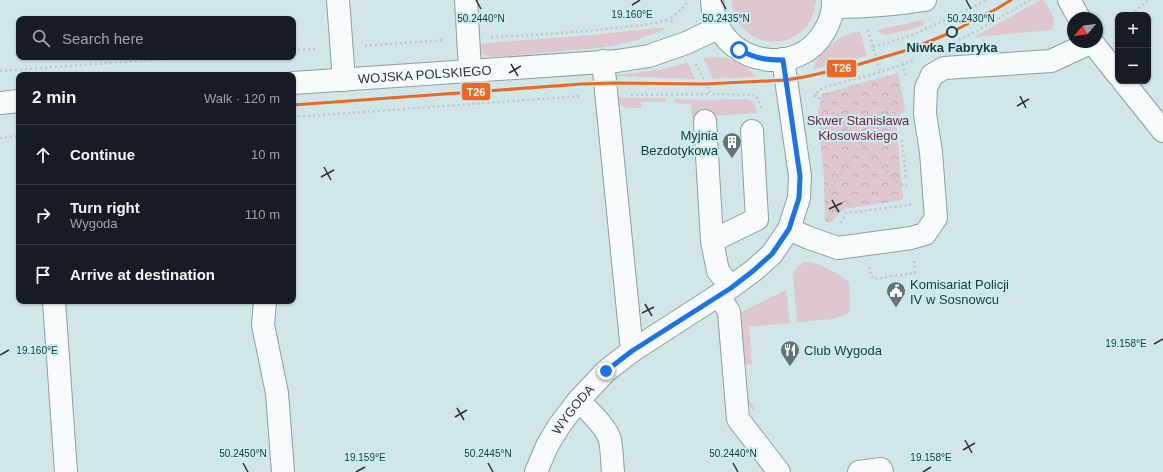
<!DOCTYPE html>
<meta charset="utf-8">
<style>
body{margin:0;font-family:Arial,sans-serif;background:#20242c;color:#f1f3f6}
.controls{position:absolute;right:12px;top:12px;display:grid;overflow:hidden;border-radius:8px;box-shadow:0 1px 3px #0004}
.controls button{width:36px;height:36px;display:grid;place-items:center;padding:0;border:0;border-bottom:1px solid #363941;background:#171b24;color:#f1f3f6;font:20px sans-serif}
.compass{position:absolute;left:1067px;top:12px;width:36px;height:36px;border-radius:50%;background:#171b24;box-shadow:0 1px 3px #0004;rotate:241deg}
.stop{position:absolute;width:12px;height:12px;margin:-9px;border:3px solid #1a73e8;border-radius:50%;background:#fff}
.stop.end{background:#1a73e8;border-color:#fff;box-shadow:0 1px 4px #0008}
.list{margin:0;padding:0;list-style:none}
h2{display:flex;justify-content:space-between;align-items:center;height:52px;margin:0;padding:0 16px;font-size:17px}
h2 small{font-size:13px;font-weight:400;color:#9ea1a6}
.list li{display:grid;grid-template-columns:26px 1fr auto;gap:12px;align-items:center;box-sizing:border-box;height:60px;padding:0 16px;border-top:1px solid #363941}
.list b{display:block;font-size:15px;white-space:nowrap}
.list p{margin:0;font-size:13px;white-space:nowrap;color:#9ea1a6}
.list em{font-size:13px;font-style:normal;color:#9ea1a6}
.icon{flex:none;width:22px;height:22px;fill:none;stroke:currentColor;stroke-width:2;stroke-linecap:round;stroke-linejoin:round}
.map{position:relative;flex:none;width:1163px;height:472px;overflow:hidden}
.search{position:absolute;background:#171b24;box-shadow:0 1px 3px #0004;left:16px;top:16px;width:280px;height:44px;display:flex;align-items:center;gap:10px;box-sizing:border-box;padding:0 14px;border-radius:8px;color:#9ea1a6;font-size:15px}
.panel{position:absolute;background:#171b24;box-shadow:0 1px 3px #0004;left:16px;top:72px;width:280px;height:232px;border-radius:8px}
.map>svg:first-child{display:block}
.green{fill:#dec7ce}
.park{fill:url(#park-crowns)}
.lines{fill:none;stroke-linecap:round;stroke-linejoin:round}
.minor-casing{stroke:#8e9fa0;stroke-width:24}
.major-casing{stroke:#8e9fa0;stroke-width:24}
.path{stroke:#c0c7c8;stroke-width:2.5;stroke-dasharray:2 3;stroke-linecap:butt}
.minor{stroke:#f8fbfb;stroke-width:22}
.major{stroke:#f8fbfb;stroke-width:22}
.tram-1-casing{stroke:#c7eef1;stroke-width:6}
.tram-1{stroke:#f26522;stroke-width:3}
.route{stroke:#1a73e8;stroke-width:5}
.ticks{fill:none;stroke:#273738;stroke-width:1.5}
.stop-dot{fill:#c7eef1;stroke:#273738;stroke-width:2}
.labels{text-anchor:middle;dominant-baseline:central;stroke-width:4;stroke-linejoin:round;paint-order:stroke}
.stop-label{font-size:13px;font-weight:bold;fill:#273738;stroke:#c7eef1}
.street-label{font-size:13px;fill:#273738;stroke:#c7eef1}
.park-label{font-size:13px;fill:#811f40;stroke:#c7eef1}
.poi-label{font-size:13px;fill:#273738;stroke:#c7eef1;text-anchor:start}
.ticks-label{font-size:10px;text-anchor:middle;fill:#273738;stroke:#c7eef1;stroke-width:4;stroke-linejoin:round;paint-order:stroke}
.line-badge{stroke:#c7eef1;stroke-width:1.5}
.badge-label{font-size:11px;text-anchor:middle;font-weight:bold;fill:#fff}
</style>
<div class="map">
<svg width="1163" height="472" viewBox="0 0 1163 472">
<defs>
<pattern id="park-crowns" width="20" height="18" patternUnits="userSpaceOnUse"><rect width="20" height="18" fill="#dec7ce"/><path d="M2 6a3 3 0 1 1 6 0M12 15a3 3 0 1 1 6 0" fill="none" stroke="#beacb2"/></pattern>
</defs>
<rect width="100%" height="100%" fill="#d1e6e7"/>
<g class="green">
<path d="M732,0H816V2C814,11 812,20 806,27C780,56 732,39 732,0Z"/>
<path d="M1041,0H1043C1049,8 1058,21 1052,30L974,37Z"/>
<path d="M923,20L925,24L909,30L885,35L878,32L877,30Z"/>
<path d="M657,28H667L637,40L617,45L598,48L492,57L481,54L478,51L477,44L592,35Z"/>
<path d="M860,31L867,56L813,69C823,46 837,37 860,31Z"/>
<path d="M714,57C731,58 745,63 756,77L713,79L703,58Z"/>
<path d="M688,63L695,79L617,76V75L658,70Z"/>
<path d="M618,98H665V102H641V108H626L619,103Z"/>
<path d="M674,99L702,100L748,99C756,102 755,105 757,113L692,117L691,104L674,103Z"/>
<path d="M804,262C819,261 838,274 849,282L850,312L834,319L797,322L793,276C795,269 798,266 804,262Z"/>
<path d="M786,290L790,323L749,327L752,364L744,365L747,396L755,410L753,411L744,394L739,311L741,312Z"/>
</g>
<path class="park" d="M898,73L905,109L896,120L903,200L844,209L831,222H825L824,175L817,116L822,94Z"/>
<g class="lines">
<g class="minor-casing">
<g id="minor">
<path d="M338,0L344,80"/>
<path d="M466,0L470,70"/>
<path d="M1069,0L1079,18"/>
<path d="M1092,42L1118,75"/>
<path d="M603,61L632,351"/>
<path d="M1123,81L1163,131"/>
<path d="M705,121L712,241L718,271L731,287"/>
<path d="M789,229L809,238L838,248L911,238L925,234L936,218L931,152L925,114L926,88L932,75L944,68L1051,61L1092,42"/>
<path d="M712,241L757,219L752,131"/>
<path d="M719,295L729,312L738,419L779,472"/>
<path d="M54,301L66,472"/>
<path d="M265,301L263,325L277,393L283,472"/>
<path d="M578,401C588,409 607,428 610,440C612,450 612,462 613,472"/>
<path id="s1" d="M536,472L547,446L559,426L578,401L606,371L632,351L731,287L753,271L772,254L789,229L799,198L800,176L783,59"/>
<path d="M859,472L881,469L882,472"/>
</g>
</g>
<g class="major-casing">
<g id="major">
<path d="M712,0C712,7 713,12 715,18C730,66 799,76 824,32C830,22 834,12 833,0"/>
<path d="M834,7C864,7 894,5 925,0"/>
<path id="s2" d="M293,83L617,61L649,56L686,43L718,28"/>
<path d="M0,103L19,101"/>
</g>
</g>
<g class="path">
<path d="M1131,15L1148,0"/>
<path d="M672,22L670,19L683,8L687,2"/>
<path d="M868,30L880,71"/>
<path d="M1114,30L1118,26"/>
<path d="M491,37C532,35 572,33 613,28C632,26 652,25 670,19"/>
<path d="M954,42L975,32L1030,0"/>
<path d="M365,46L444,40"/>
<path d="M873,47L910,36L971,8L987,0"/>
<path d="M293,50L318,49"/>
<path d="M696,64L711,94L755,95L759,101L761,108"/>
<path d="M903,64L905,75"/>
<path d="M0,71L191,57"/>
<path d="M815,94L899,184L907,185"/>
<path d="M631,95L711,94"/>
<path d="M815,97V94L822,88C852,79 884,73 913,60"/>
<path d="M293,117L582,96"/>
<path d="M0,138L19,136"/>
<path d="M902,140L906,177"/>
<path d="M824,190H830L861,144L901,90"/>
<path d="M841,223L846,213L910,205L909,203"/>
<path d="M869,267L873,279L915,273L914,261"/>
</g>
<use href="#minor" class="minor"/>
<use href="#major" class="major"/>
<g class="tram-1-casing">
<path id="tram-1" d="M293,105L582,84L614,83L705,84L786,80L804,77L853,66L911,49L952,32L998,8L1011,0"/>
</g>
<use href="#tram-1" class="tram-1"/>
</g>
<g class="lines">
<path class="route" d="M606,371L632,351L731,288L753,271L772,254L789,229L799,198L800,176L783,60C764,60 756,58 739,50"/>
</g>
<path class="ticks" d="M476,0L481,9M721,0L726,9M966,0L971,9M632,5L640,0M511,64L518,76M509,73L521,66M1020,96L1026,108M1017,106L1029,99M324,167L331,180M321,177L334,170M832,200L839,212M829,209L842,203M645,304L652,316M642,313L654,307M1154,344L1163,339M0,355L9,350M457,408L464,420M455,417L467,410M965,440L972,453M963,450L975,443M243,463L248,472M488,463L493,472M733,463L738,472M356,472L365,467M923,472L931,467"/>
<defs>
<g id="building-pin" transform="scale(1)"><path d="M0 17L-7.5 6A9.5 9.5 0 1 1 7.5 6Z" fill="#627475" stroke="#c7eef1"/><path d="M-4-6H4V6H1V3H-1V6H-4ZM-2.5-4.3h1.7v1.8h-1.7ZM.8-4.3h1.7v1.8H.8ZM-2.5-1h1.7V.8h-1.7ZM.8-1h1.7V.8H.8Z" fill="#fff"/></g>
<g id="civic-pin" transform="scale(1)"><path d="M0 17L-7.5 6A9.5 9.5 0 1 1 7.5 6Z" fill="#627475" stroke="#c7eef1"/><path d="M-.6-6.5H3V-4.5H.6V-3L4-1V1h2V6H-6V1h2V-1L-.6-3ZM-1.2 2.5V6h2.4V2.5Z" fill="#fff"/></g>
<g id="restaurant-pin" transform="scale(1)"><path d="M0 17L-7.5 6A9.5 9.5 0 1 1 7.5 6Z" fill="#627475" stroke="#c7eef1"/><path d="M-5-6h1v4h1v-4h1v4h1v-4h1v5L-1.5 .5V6h-2V.5L-5-1ZM5-6V6H3V1.5H1.5Q1.5-4 5-6Z" fill="#fff"/></g>
</defs>
<g fill-rule="evenodd">
<use href="#building-pin" x="732" y="142"/>
<use href="#civic-pin" x="896" y="291"/>
<use href="#restaurant-pin" x="790" y="350"/>
</g>
<circle class="stop-dot" cx="952" cy="32" r="5"/>
<g class="labels">
<g class="stop-label">
<text x="952" y="47">Niwka Fabryka</text>
</g>
<g class="street-label">
<text stroke="none"><textPath href="#s2" startOffset="132">WOJSKA POLSKIEGO</textPath></text>
<text stroke="none"><textPath href="#s1" startOffset="73">WYGODA</textPath></text>
</g>
<g class="park-label">
<text x="858" y="120">Skwer Stanisława<tspan x="858" dy="15">Kłosowskiego</tspan></text>
</g>
<g class="poi-label">
<text x="718" y="135" text-anchor="end">Myjnia<tspan x="718" dy="15">Bezdotykowa</tspan></text>
<text x="910" y="284">Komisariat Policji<tspan x="910" dy="15">IV w Sosnowcu</tspan></text>
<text x="804" y="350">Club Wygoda</text>
</g>
</g>
<g class="ticks-label">
<text x="632" y="18">19.160°E</text>
<text x="481" y="22">50.2440°N</text>
<text x="726" y="22">50.2435°N</text>
<text x="971" y="22">50.2430°N</text>
<text x="1126" y="347">19.158°E</text>
<text x="37" y="354">19.160°E</text>
<text x="243" y="457">50.2450°N</text>
<text x="488" y="457">50.2445°N</text>
<text x="733" y="457">50.2440°N</text>
<text x="365" y="461">19.159°E</text>
<text x="931" y="461">19.158°E</text>
</g>
<g class="line-badge">
<rect x="826" y="59" width="31" height="19" rx="4" fill="#f26522"/>
<rect x="461" y="82" width="30" height="19" rx="4" fill="#f26522"/>
</g>
<g class="badge-label">
<text x="842" y="72">T26</text>
<text x="476" y="96">T26</text>
</g>
</svg>
<div class="controls">
<button>+</button>
<button>−</button>
</div>
<svg class="compass" viewBox="-18 -18 36 36"><path d="M0-13l5 13h-10z" fill="#e53935"/><path d="M0 13l5-13h-10z" fill="#9ea1a6"/></svg>
<div class="stop" style="left:739px;top:50px"></div>
<div class="stop end" style="left:606px;top:371px"></div>
<div class="search"><svg class="icon" aria-label="search" viewBox="0 0 24 24"><circle cx="10" cy="10" r="6"/><path d="M15 15l6 6"/></svg>Search here</div>
<section class="panel">
<h2>2 min<small>Walk · 120 m</small></h2>
<ul class="list">
<li><svg class="icon" aria-label="ahead" viewBox="0 0 24 24"><path d="M12 20V5M6 11l6-6 6 6"/></svg><div><b>Continue</b></div><em>10 m</em></li>
<li><svg class="icon" aria-label="right" viewBox="0 0 24 24"><path d="M7 20v-9h11M14 6l5 5-5 5"/></svg><div><b>Turn right</b><p>Wygoda</p></div><em>110 m</em></li>
<li><svg class="icon" aria-label="arrive" viewBox="0 0 24 24"><path d="M6 21V4h12l-3 4 3 4H6"/></svg><div><b>Arrive at destination</b></div></li>
</ul>
</section>
</div>
